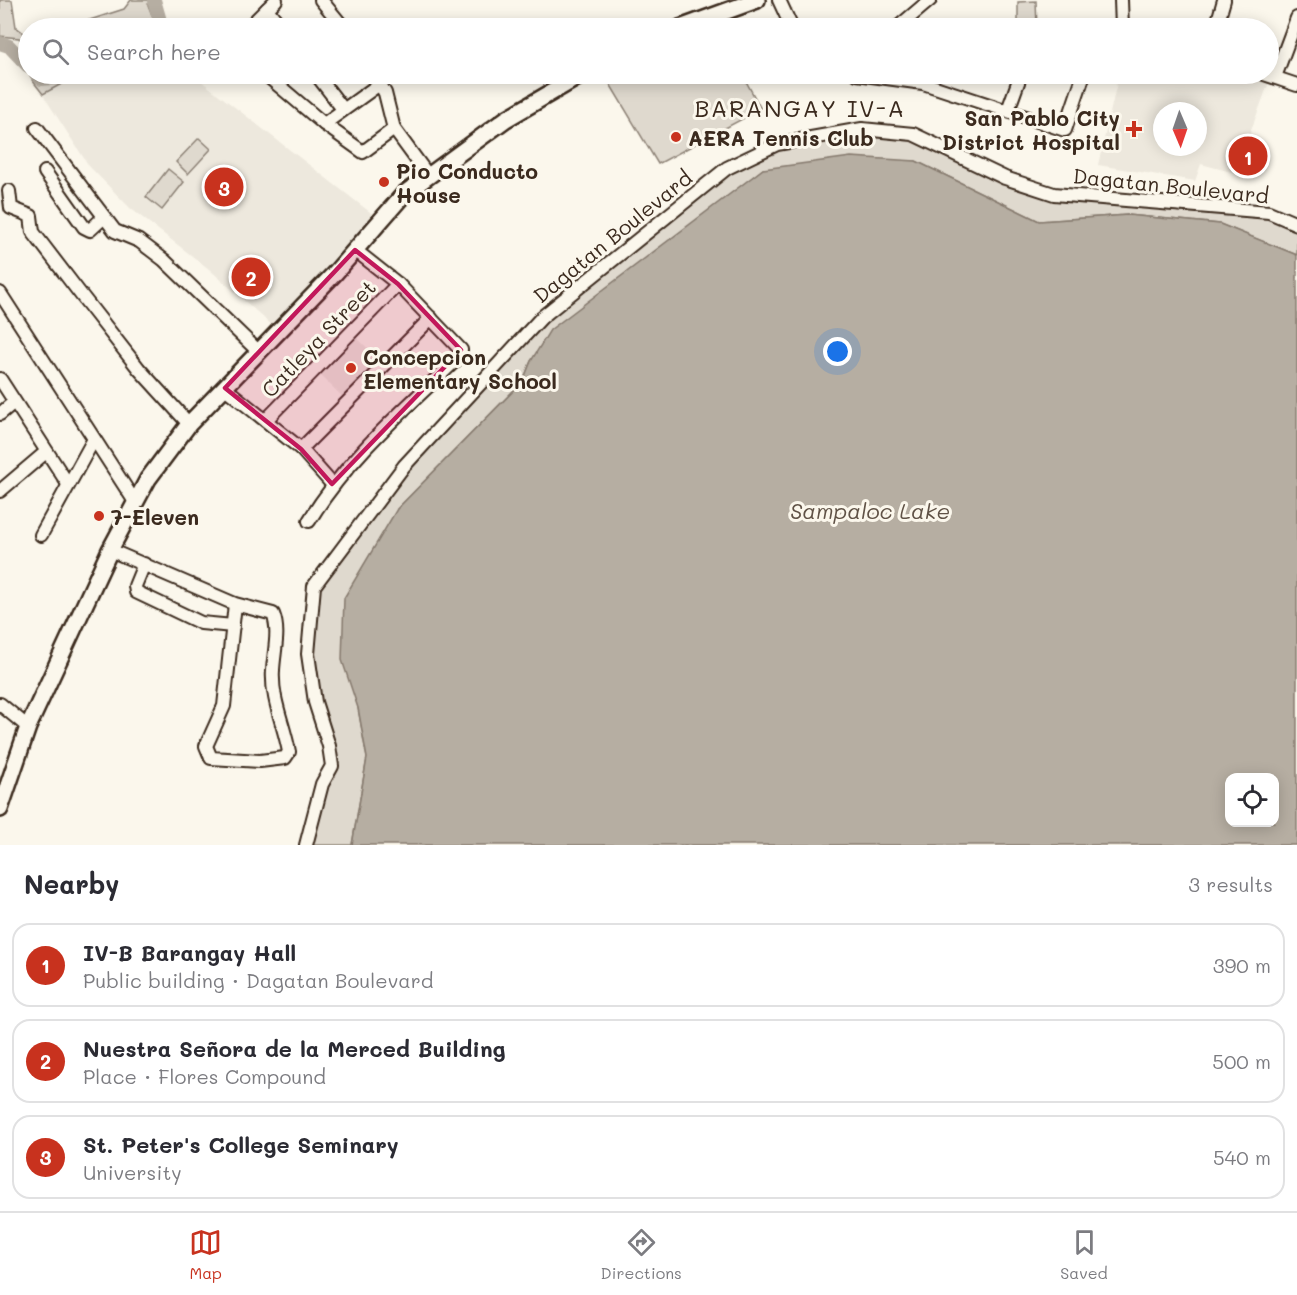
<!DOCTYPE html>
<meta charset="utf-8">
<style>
body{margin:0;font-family:Mali,sans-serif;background:#f7f7f7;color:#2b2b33}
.controls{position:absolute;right:18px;bottom:18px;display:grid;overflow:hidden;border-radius:12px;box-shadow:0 3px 15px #0003}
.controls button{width:54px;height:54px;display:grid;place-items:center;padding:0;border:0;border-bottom:2px solid #e1e1e2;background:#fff;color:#2b2b33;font:30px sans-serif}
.compass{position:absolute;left:1153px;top:102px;width:54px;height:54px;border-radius:50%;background:#fff;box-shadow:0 3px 15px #0003;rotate:178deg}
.you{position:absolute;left:838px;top:352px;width:21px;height:21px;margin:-15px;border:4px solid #fff;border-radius:50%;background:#1a73e8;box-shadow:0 0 0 9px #1a73e833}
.badge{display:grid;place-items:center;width:39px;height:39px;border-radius:50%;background:#c8321e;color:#fff;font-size:20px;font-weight:700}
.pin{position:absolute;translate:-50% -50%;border:3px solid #fff;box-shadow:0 2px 6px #0006}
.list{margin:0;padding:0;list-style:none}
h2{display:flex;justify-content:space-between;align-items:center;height:78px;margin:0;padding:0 24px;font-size:26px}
h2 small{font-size:20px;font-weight:400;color:#7c7c81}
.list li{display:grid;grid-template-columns:39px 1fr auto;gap:18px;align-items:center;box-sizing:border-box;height:84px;margin:0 12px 12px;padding:0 12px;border:2px solid #e1e1e2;border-radius:18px}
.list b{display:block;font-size:22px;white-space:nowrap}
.list p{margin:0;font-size:20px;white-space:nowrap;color:#7c7c81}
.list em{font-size:20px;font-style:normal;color:#7c7c81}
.icon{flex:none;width:33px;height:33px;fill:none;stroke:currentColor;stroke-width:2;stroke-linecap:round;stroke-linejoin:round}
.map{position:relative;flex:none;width:1297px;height:845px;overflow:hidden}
.search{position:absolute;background:#fff;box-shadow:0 3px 15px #0003;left:18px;right:18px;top:18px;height:66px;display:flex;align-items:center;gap:15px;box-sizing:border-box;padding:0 21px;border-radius:33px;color:#7c7c81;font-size:22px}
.sheet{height:366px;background:#fff}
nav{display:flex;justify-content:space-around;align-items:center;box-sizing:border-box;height:84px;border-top:2px solid #e1e1e2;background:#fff;font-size:16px;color:#7c7c81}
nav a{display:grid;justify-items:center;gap:3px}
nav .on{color:#c8321e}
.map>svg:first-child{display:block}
.built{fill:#ede8dd;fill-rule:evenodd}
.green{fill:#dfd9ce;stroke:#8d8276;stroke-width:1.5}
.water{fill:#b6aea2;stroke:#85796d;stroke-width:1.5;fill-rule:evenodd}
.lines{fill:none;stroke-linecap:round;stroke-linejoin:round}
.river{stroke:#b6aea2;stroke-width:14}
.minor-casing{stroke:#3b2a1e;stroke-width:16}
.major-casing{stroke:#3b2a1e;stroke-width:20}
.minor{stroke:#fbf7ec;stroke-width:12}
.major{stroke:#fbf7ec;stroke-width:15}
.marked{fill:#c2185b;fill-opacity:0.2;stroke:#c2185b;stroke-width:4.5;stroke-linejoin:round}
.poi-dot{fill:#c8321e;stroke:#fbf7ec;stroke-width:2}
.labels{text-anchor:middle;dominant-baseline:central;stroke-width:6;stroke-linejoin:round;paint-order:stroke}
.poi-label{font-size:21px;font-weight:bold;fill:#3b2a1e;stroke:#fbf7ec;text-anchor:start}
.street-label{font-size:21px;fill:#3b2a1e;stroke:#fbf7ec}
.water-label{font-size:22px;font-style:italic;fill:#605246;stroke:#fbf7ec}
.quarter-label{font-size:24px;letter-spacing:1.5px;fill:#3b2a1e;stroke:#fbf7ec}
</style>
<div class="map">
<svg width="1297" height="845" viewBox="0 0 1297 845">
<rect width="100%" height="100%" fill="#fbf7ec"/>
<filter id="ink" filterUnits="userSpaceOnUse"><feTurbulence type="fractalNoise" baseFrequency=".0167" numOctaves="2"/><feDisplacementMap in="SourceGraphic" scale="12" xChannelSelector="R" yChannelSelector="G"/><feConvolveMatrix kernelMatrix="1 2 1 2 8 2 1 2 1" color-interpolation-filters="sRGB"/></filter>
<g filter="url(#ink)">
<g class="built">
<path d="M80,74H192L375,216L275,328L209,269L130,208L89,166L43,95Z"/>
<path d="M1119,74H1169L1198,82L1201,74H1244L1269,82L1235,173L1201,164L1195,181L1098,165ZM1162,111H1198V147H1162Z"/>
<path d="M356,337L383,363L346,400L319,374Z"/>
</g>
<g class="green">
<path d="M0,0H12L16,27L28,36V49L19,38L0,36Z"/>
<path d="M131,0H149L148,5L155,23L154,28H77V24L124,9Z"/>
<path d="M1036,1L1037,28H1018V2Z"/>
<path d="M37,74H80L43,94L32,80Z"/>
<path d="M604,74H742L761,109L658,164Z"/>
<path d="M862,129L913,134L1054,194L1231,209L1297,225V255L1220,224L1128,215L1039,221L916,161L763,169L531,361L523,381L397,509L358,708L367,758L352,845H306L331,766L308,654L314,586L404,466L542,317L727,168L777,144Z"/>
<path d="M199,138L211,149L188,174L176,162Z"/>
<path d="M168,169L184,182L162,210L146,197Z"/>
</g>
<path class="water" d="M851,157L916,161L1039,221L1128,215L1220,224L1297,255V845H352L367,758L358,708L342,660L344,598L397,509L523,381L531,361L550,330L763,169ZM1230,778H1274V822H1230Z"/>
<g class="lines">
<g class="river">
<path d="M154,0L162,28"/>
<path d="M0,43L9,46L28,66"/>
<path d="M36,74L42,79L62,77L67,74"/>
</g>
<g class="minor-casing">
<g id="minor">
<path d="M321,0L344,28"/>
<path d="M779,0L792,28"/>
<path d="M1121,0L1122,28"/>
<path d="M267,9L282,28"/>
<path d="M248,28L276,0"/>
<path d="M897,28L930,0"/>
<path d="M1216,28L1224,0"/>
<path d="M265,74L324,124L363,152L394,129"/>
<path d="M316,74L343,109"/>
<path d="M374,74L385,93L394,129L427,174"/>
<path d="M857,74L923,83L1065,130L1084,74"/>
<path d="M1264,74L1297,85"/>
<path d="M1275,77L1297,18"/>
<path d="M1008,110L1021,74"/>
<path d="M324,124L381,83"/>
<path d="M37,128L115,231L139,241L164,260L260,353"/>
<path d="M45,172L84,227L90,230L104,217"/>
<path d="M9,191L11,208L31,216L33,232L82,296L139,369L189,424"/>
<path d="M0,293L135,502"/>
<path d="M0,379L68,484"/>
<path d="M225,388L301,449L332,484"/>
<path d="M0,414L14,402"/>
<path d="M266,420L398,284"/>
<path d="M301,449L431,318"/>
<path d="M0,491L46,452"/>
<path d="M309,521C348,457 404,410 458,358L461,350L398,284L355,250"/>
<path d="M41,535L94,439"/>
<path d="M110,550L235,604L273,614C280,631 274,651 273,670C271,699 284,724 289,752L285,758L260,761L211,758L206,746L224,706L235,604"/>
<path d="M144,564L135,586L136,592L201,623L233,626"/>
<path d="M0,704L28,727"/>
<path d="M306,845L322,784L332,766L329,746L315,702L308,654L314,586L404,466L542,317L727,168L777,144L862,129L913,134L1005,178L1054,194L1269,212L1297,224"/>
</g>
</g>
<g class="major-casing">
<g id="major">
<path d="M680,28L757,0"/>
<path d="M0,809L28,727L110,550L148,479L189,424L335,273L404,194L506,119L583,74"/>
</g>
</g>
<use href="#minor" class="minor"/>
<use href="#major" class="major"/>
</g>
</g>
<path class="marked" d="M355,250L398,284L461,350L332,484L301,449L225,388Z"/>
<g class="poi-dot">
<path d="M1131 120h6v6h6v6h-6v6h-6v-6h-6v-6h6z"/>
<circle cx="676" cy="137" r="6"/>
<circle cx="384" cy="182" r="6"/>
<circle cx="351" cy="368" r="6"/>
<circle cx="99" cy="516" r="6"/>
</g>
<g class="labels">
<g class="poi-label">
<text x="1120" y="117" text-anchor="end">San Pablo City<tspan x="1120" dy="24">District Hospital</tspan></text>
<text x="688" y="137">AERA Tennis Club</text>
<text x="396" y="170">Pio Conducto<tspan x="396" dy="24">House</tspan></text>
<text x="363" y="356">Concepcion<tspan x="363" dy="24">Elementary School</tspan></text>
<text x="111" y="516">7-Eleven</text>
</g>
<g class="street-label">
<text transform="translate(1171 185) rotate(6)">Dagatan Boulevard</text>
<text transform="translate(612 236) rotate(-39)">Dagatan Boulevard</text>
<text transform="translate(318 338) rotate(-46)">Catleya Street</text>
</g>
<g class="water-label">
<text x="870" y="510">Sampaloc Lake</text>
</g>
<g class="quarter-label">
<text x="800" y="107">BARANGAY IV-A</text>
</g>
</g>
</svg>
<div class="controls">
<button><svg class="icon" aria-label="locate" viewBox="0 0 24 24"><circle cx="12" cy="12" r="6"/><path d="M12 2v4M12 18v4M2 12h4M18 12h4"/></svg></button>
</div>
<svg class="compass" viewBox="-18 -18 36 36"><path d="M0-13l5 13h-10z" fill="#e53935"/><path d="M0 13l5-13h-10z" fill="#7c7c81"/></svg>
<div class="you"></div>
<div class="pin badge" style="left:1248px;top:156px">1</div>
<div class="pin badge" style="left:251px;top:277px">2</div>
<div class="pin badge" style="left:224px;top:187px">3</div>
<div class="search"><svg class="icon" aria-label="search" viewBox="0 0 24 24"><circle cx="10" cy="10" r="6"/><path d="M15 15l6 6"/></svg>Search here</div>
</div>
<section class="sheet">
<h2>Nearby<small>3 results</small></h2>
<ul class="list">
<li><span class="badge">1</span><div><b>IV-B Barangay Hall</b><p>Public building · Dagatan Boulevard</p></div><em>390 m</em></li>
<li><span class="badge">2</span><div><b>Nuestra Señora de la Merced Building</b><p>Place · Flores Compound</p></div><em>500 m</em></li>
<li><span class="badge">3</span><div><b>St. Peter's College Seminary</b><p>University</p></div><em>540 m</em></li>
</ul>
</section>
<nav>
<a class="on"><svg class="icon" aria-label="map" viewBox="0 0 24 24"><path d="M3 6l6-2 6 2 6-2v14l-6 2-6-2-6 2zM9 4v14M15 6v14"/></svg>Map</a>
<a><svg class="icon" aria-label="directions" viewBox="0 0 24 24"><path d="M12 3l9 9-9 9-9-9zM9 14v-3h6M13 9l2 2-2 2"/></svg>Directions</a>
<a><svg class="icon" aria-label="saved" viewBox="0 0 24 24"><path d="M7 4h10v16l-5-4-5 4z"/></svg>Saved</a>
</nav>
